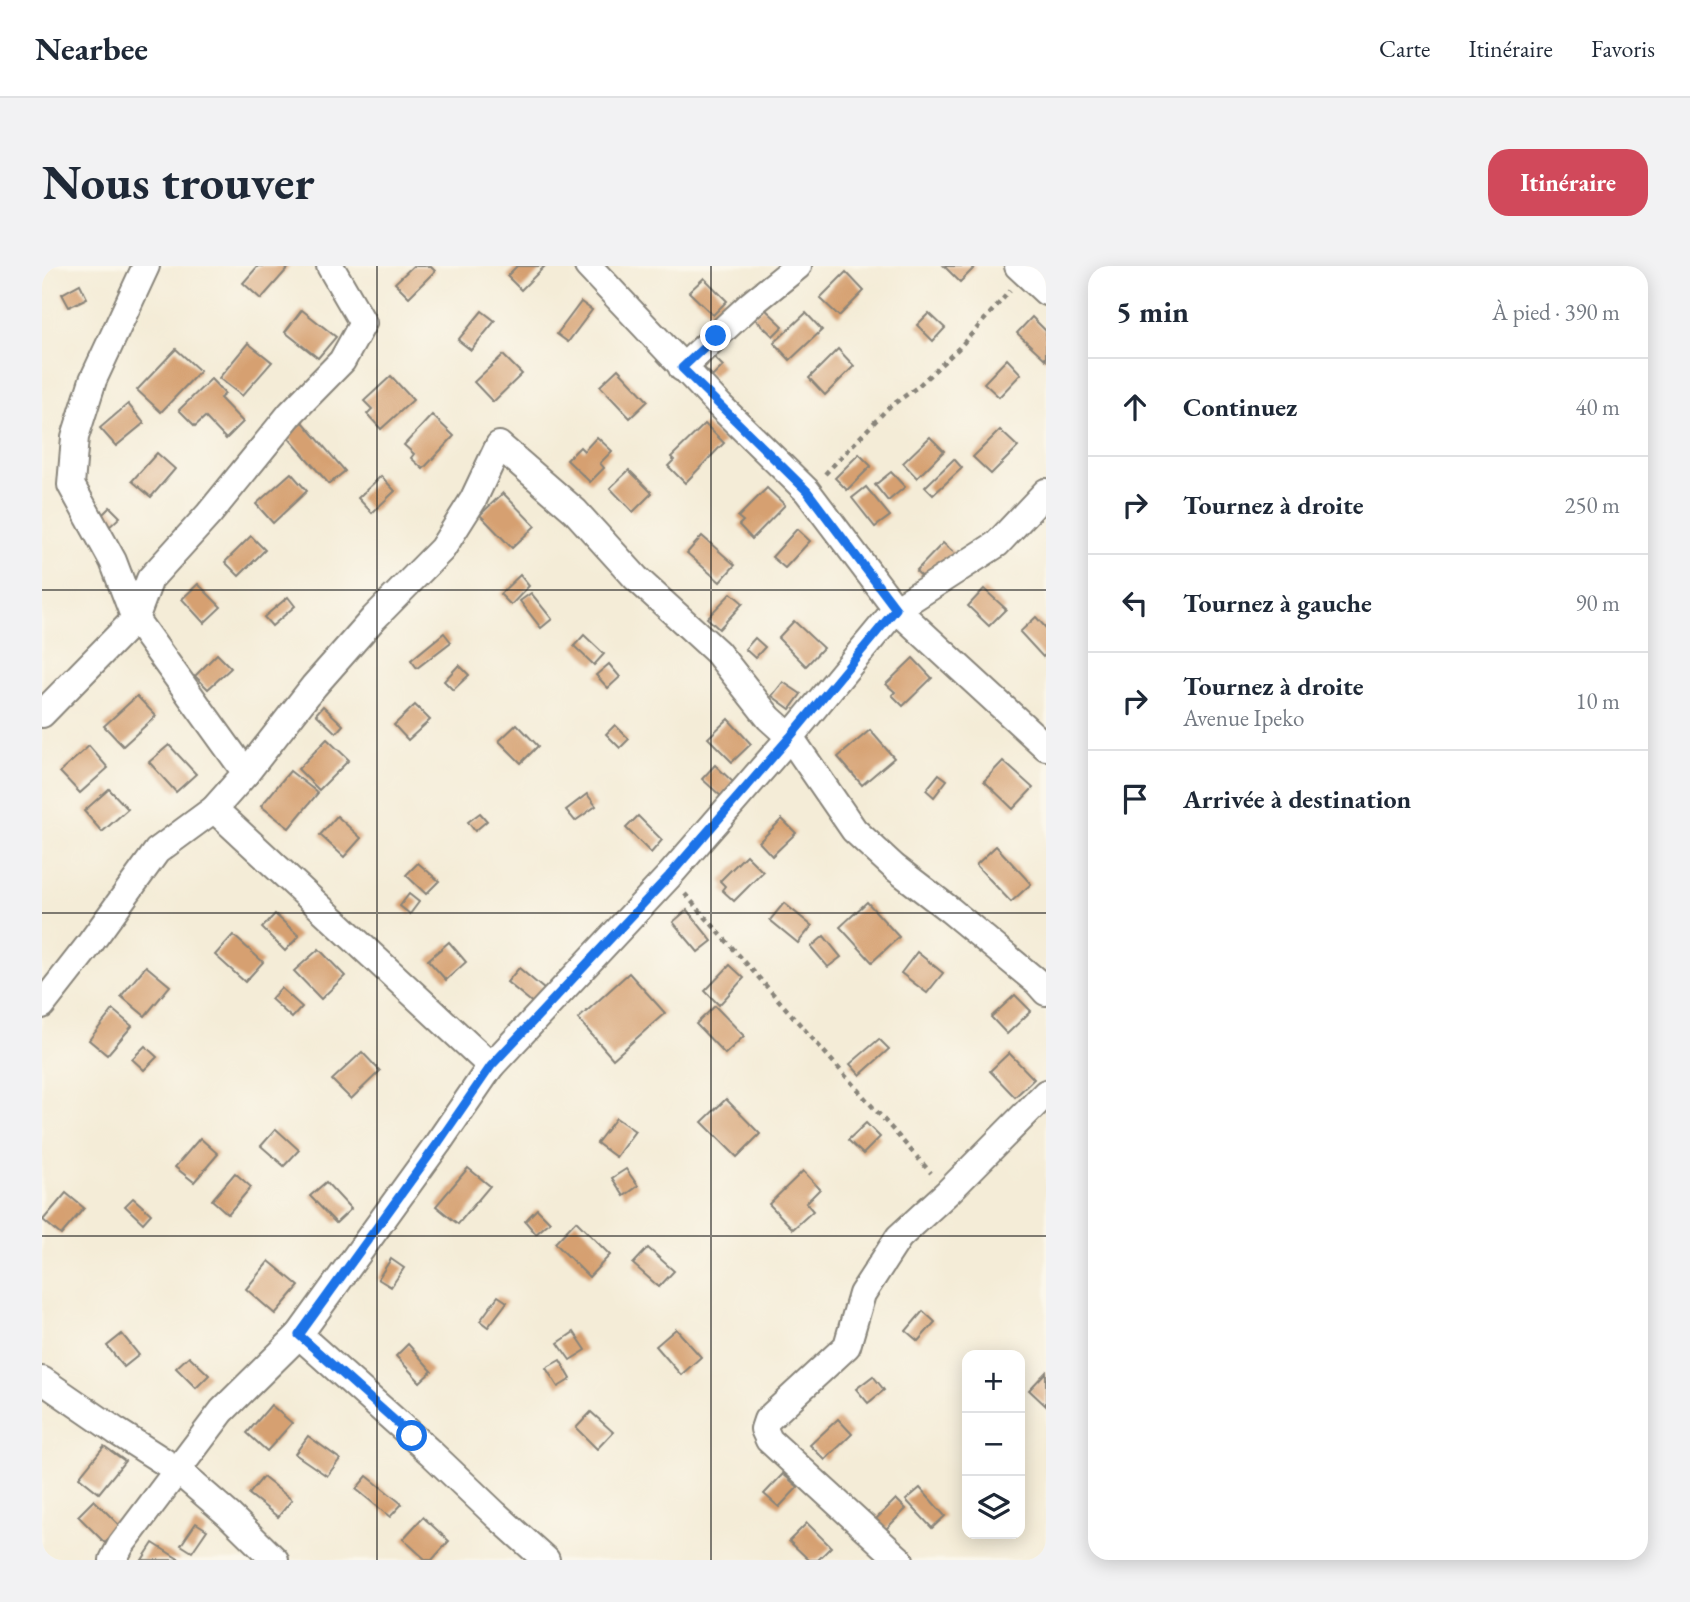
<!DOCTYPE html>
<html lang="fr">
<meta charset="utf-8">
<style>
body{margin:0;font-family:"EB Garamond",serif;background:#f2f2f3;color:#1f2937}
.controls{position:absolute;right:21px;bottom:21px;display:grid;overflow:hidden;border-radius:14px;box-shadow:0 4px 18px #0003}
.controls button{width:63px;height:63px;display:grid;place-items:center;padding:0;border:0;border-bottom:2px solid #e0e1e3;background:#fff;color:#1f2937;font:35px sans-serif}
.stop{position:absolute;width:21px;height:21px;margin:-16px;border:5px solid #1a73e8;border-radius:50%;background:#fff}
.stop.end{background:#1a73e8;border-color:#fff;box-shadow:0 2px 7px #0008}
.list{margin:0;padding:0;list-style:none}
h2{display:flex;justify-content:space-between;align-items:center;height:91px;margin:0;padding:0 28px;font-size:30px}
h2 small{font-size:23px;font-weight:400;color:#747a83}
.list li{display:grid;grid-template-columns:46px 1fr auto;gap:21px;align-items:center;box-sizing:border-box;height:98px;padding:0 28px;border-top:2px solid #e0e1e3}
.list b{display:block;font-size:26px;white-space:nowrap}
.list p{margin:0;font-size:23px;white-space:nowrap;color:#747a83}
.list em{font-size:23px;font-style:normal;color:#747a83}
.icon{flex:none;width:38px;height:38px;fill:none;stroke:currentColor;stroke-width:2;stroke-linecap:round;stroke-linejoin:round}
.map{position:relative;flex:none;width:1004px;height:1294px;overflow:hidden;border-radius:21px}
header{display:flex;align-items:center;gap:42px;box-sizing:border-box;height:98px;padding:0 35px;background:#fff;border-bottom:2px solid #e0e1e3}
header strong{font-size:33px}
nav{display:flex;gap:38px;margin-inline-start:auto;font-size:24px}
.intro{display:flex;align-items:center;justify-content:space-between;box-sizing:border-box;height:168px;padding:0 42px}
h1{margin:0;font-size:49px}
.button{padding:18px 32px;border-radius:21px;background:#d1495b;color:#fff;font-size:24px;font-weight:700}
main{display:flex;gap:42px;padding:0 42px}
aside{flex:1;background:#fff;border-radius:21px;box-shadow:0 4px 18px #0003}
.map>svg:first-child{display:block}
.building{fill:#d6a071}
.lines{fill:none;stroke-linecap:round;stroke-linejoin:round}
.minor-casing{stroke:#88847a;stroke-width:30}
.path{stroke:#88847a;stroke-width:4.5;stroke-dasharray:5 5;stroke-linecap:butt}
.minor{stroke:#fff;stroke-width:26}
.route{stroke:#1a73e8;stroke-width:9}
.grid{fill:none;stroke:#1c1c1c;stroke-width:2;stroke-opacity:0.55}
</style>
<header>
<strong>Nearbee</strong>
<nav><a>Carte</a><a>Itinéraire</a><a>Favoris</a></nav>
</header>
<div class="intro"><h1>Nous trouver</h1><a class="button">Itinéraire</a></div>
<main>
<div class="map">
<svg width="1004" height="1294" viewBox="0 0 1004 1294">
<rect width="100%" height="100%" fill="#fbf7ec"/>
<filter id="ink" filterUnits="userSpaceOnUse"><feTurbulence type="fractalNoise" baseFrequency=".0143" numOctaves="2"/><feDisplacementMap in="SourceGraphic" scale="14" xChannelSelector="R" yChannelSelector="G"/><feConvolveMatrix kernelMatrix="1 2 1 2 8 2 1 2 1" color-interpolation-filters="sRGB"/></filter>
<filter id="wash" filterUnits="userSpaceOnUse"><feTurbulence type="fractalNoise" baseFrequency=".00686" numOctaves="4" result="noise"/><feDisplacementMap in="SourceGraphic" scale="28" xChannelSelector="R" yChannelSelector="G"/><feGaussianBlur stdDeviation="1.57" result="paint"/><feColorMatrix in="noise" values="0 0 0 0 0 0 0 0 0 0 0 0 0 0 0 0 0 1.4 0 .05"/><feComposite in="paint" operator="in"/></filter>
<g filter="url(#wash)">
<rect width="100%" height="100%" fill="#f4ecd7"/>
<g id="blocks">
<g class="building">
<path d="M216,0H248L219,33L201,17Z"/>
<path d="M371,0H388L393,5L367,31L353,17Z"/>
<path d="M475,0H503L479,24L465,10Z"/>
<path d="M902,0H934L918,16Z"/>
<path d="M804,6L822,25L797,50L778,32Z"/>
<path d="M662,12L685,35L671,49L647,26Z"/>
<path d="M38,18L45,32L27,41L20,28Z"/>
<path d="M539,36L550,44L526,76L515,68Z"/>
<path d="M721,41L741,60L731,70L711,51Z"/>
<path d="M260,44L294,71L276,92L243,66Z"/>
<path d="M440,45L453,55L429,84L416,74Z"/>
<path d="M764,47L780,64L748,94L732,77Z"/>
<path d="M887,47L903,62L891,75L875,59Z"/>
<path d="M990,51L1004,65V94L975,67Z"/>
<path d="M206,77L230,96L200,130L177,112Z"/>
<path d="M134,83L158,105L119,146L95,124Z"/>
<path d="M796,83L812,100L783,129L767,112Z"/>
<path d="M461,89L480,108L451,136L432,116Z"/>
<path d="M672,91L681,100L671,110L662,102Z"/>
<path d="M965,93L979,108L957,131L942,117Z"/>
<path d="M576,103L606,135L588,152L558,120Z"/>
<path d="M349,110L371,134L339,163L325,148L330,143L322,135Z"/>
<path d="M169,113L183,128L178,132L201,156L184,173L163,151L153,160L137,144Z"/>
<path d="M86,138L102,157L74,180L58,162Z"/>
<path d="M390,149L412,170L381,203L369,192L372,188L362,179Z"/>
<path d="M261,156L303,205L287,218L245,170Z"/>
<path d="M663,158L682,177L643,217L626,200L632,194L629,191Z"/>
<path d="M958,164L976,181L949,208L931,191Z"/>
<path d="M555,171L570,185L558,197L562,202L548,216L525,194L538,181L542,185Z"/>
<path d="M888,171L902,185L875,212L861,197Z"/>
<path d="M115,187L133,203L109,231L90,215Z"/>
<path d="M817,188L829,200L805,224L793,212Z"/>
<path d="M912,193L920,202L891,229L883,221Z"/>
<path d="M587,204L610,227L591,246L568,222Z"/>
<path d="M849,206L863,221L846,235L833,219Z"/>
<path d="M249,207L265,225L231,257L214,238Z"/>
<path d="M339,210L353,225L330,247L316,232Z"/>
<path d="M824,221L848,250L833,261L810,232Z"/>
<path d="M725,222L743,239L710,273L697,259L701,255L696,251Z"/>
<path d="M461,227L493,260L470,282L438,249Z"/>
<path d="M68,241L78,251L65,263L56,253Z"/>
<path d="M755,263L768,275L743,302L730,291Z"/>
<path d="M209,270L223,284L197,310L183,296Z"/>
<path d="M660,270L693,299L678,316L645,287Z"/>
<path d="M901,277L916,290L889,319L874,305Z"/>
<path d="M478,309L487,320L469,339L458,328Z"/>
<path d="M156,318L179,341L162,357L140,333Z"/>
<path d="M942,323L964,343L947,360L926,340Z"/>
<path d="M489,327L510,353L499,362L478,335Z"/>
<path d="M689,327L701,337L677,363L665,352Z"/>
<path d="M246,331L253,340L230,360L222,351Z"/>
<path d="M994,351L1004,362V388L1001,391L978,366Z"/>
<path d="M752,355L781,382L764,400L736,372Z"/>
<path d="M402,367L409,376L375,402L369,394Z"/>
<path d="M542,369L562,388L552,399L532,380Z"/>
<path d="M713,372L723,381L713,392L703,383Z"/>
<path d="M175,388L189,402L166,423L153,410Z"/>
<path d="M871,392L890,412L861,440L850,429L853,426L844,418Z"/>
<path d="M567,398L578,411L566,422L554,409Z"/>
<path d="M417,399L427,409L411,424L402,415Z"/>
<path d="M741,416L759,428L748,443L730,430Z"/>
<path d="M95,430L114,450L81,480L62,460Z"/>
<path d="M373,439L388,454L366,474L352,459Z"/>
<path d="M281,440L301,459L294,467L274,448Z"/>
<path d="M686,453L709,478L690,496L666,472Z"/>
<path d="M475,458L496,480L479,497L457,475Z"/>
<path d="M573,459L587,473L578,482L564,468Z"/>
<path d="M828,464L852,492L820,519L796,491Z"/>
<path d="M285,473L307,494L277,524L256,503Z"/>
<path d="M127,479L154,508L134,526L107,496Z"/>
<path d="M47,480L66,502L38,527L18,506Z"/>
<path d="M961,495L991,522L971,543L942,515Z"/>
<path d="M673,499L692,517L680,531L660,513Z"/>
<path d="M248,505L276,527L247,562L219,540Z"/>
<path d="M897,508L905,514L892,531L884,524Z"/>
<path d="M67,523L86,543L60,566L42,545Z"/>
<path d="M545,528L554,540L533,555L524,544Z"/>
<path d="M438,547L445,555L433,565L426,556Z"/>
<path d="M295,550L319,572L302,591L278,569Z"/>
<path d="M596,550L620,574L609,587L584,562Z"/>
<path d="M740,553L754,567L730,590L717,576Z"/>
<path d="M954,580L989,618L969,636L934,599Z"/>
<path d="M704,589L721,606L692,635L680,624L683,620L678,615Z"/>
<path d="M376,597L397,615L384,628L364,609Z"/>
<path d="M367,628L377,636L368,648L358,640Z"/>
<path d="M825,636L857,671L830,696L798,661Z"/>
<path d="M742,637L770,660L756,677L728,654Z"/>
<path d="M645,644L670,675L656,686L631,656Z"/>
<path d="M233,648L257,670L243,685L220,662Z"/>
<path d="M191,669L221,696L203,716L173,689Z"/>
<path d="M782,670L799,691L786,701L769,681Z"/>
<path d="M407,676L424,696L404,714L386,694Z"/>
<path d="M277,683L303,710L279,733L252,705Z"/>
<path d="M875,686L901,707L885,727L859,707Z"/>
<path d="M688,699L702,712L677,739L663,725Z"/>
<path d="M104,700L128,720L103,750L79,730Z"/>
<path d="M477,702L503,724L492,738L465,716Z"/>
<path d="M587,707L623,747L571,793L536,753Z"/>
<path d="M239,722L260,741L250,752L229,733Z"/>
<path d="M973,729L989,745L965,768L949,751Z"/>
<path d="M673,740L702,770L683,788L654,758Z"/>
<path d="M71,744L90,760L65,789L47,774Z"/>
<path d="M837,773L847,783L818,809L808,798Z"/>
<path d="M103,780L115,791L102,804L90,793Z"/>
<path d="M320,786L338,805L309,833L290,814Z"/>
<path d="M967,787L992,813L973,831L948,805Z"/>
<path d="M684,833L718,868L695,891L660,856Z"/>
<path d="M574,852L593,865L574,891L555,877Z"/>
<path d="M824,857L838,871L821,888L806,874Z"/>
<path d="M234,863L257,884L242,900L219,880Z"/>
<path d="M158,872L176,888L152,916L133,901Z"/>
<path d="M426,902L448,920L416,958L394,940Z"/>
<path d="M584,903L596,920L582,930L570,912Z"/>
<path d="M761,905L778,923L764,937L771,945L751,963L727,938Z"/>
<path d="M193,907L209,921L186,948L170,934Z"/>
<path d="M284,916L309,943L294,957L268,930Z"/>
<path d="M24,927L42,942L19,969L1,954Z"/>
<path d="M91,932L109,948L101,957L83,940Z"/>
<path d="M495,943L508,956L494,968L483,955Z"/>
<path d="M534,955L568,989L547,1011L513,977Z"/>
<path d="M606,982L632,1005L617,1021L591,998Z"/>
<path d="M349,993L362,1002L349,1021L336,1013Z"/>
<path d="M227,995L257,1020L233,1048L204,1023Z"/>
<path d="M456,1030L465,1036L446,1061L438,1055Z"/>
<path d="M881,1045L893,1056L876,1075L864,1065Z"/>
<path d="M634,1063L659,1091L639,1109L614,1080Z"/>
<path d="M532,1066L544,1084L528,1094L516,1077Z"/>
<path d="M80,1068L97,1089L82,1101L65,1080Z"/>
<path d="M366,1078L390,1105L378,1116L354,1090Z"/>
<path d="M147,1090L167,1109L154,1122L134,1102Z"/>
<path d="M518,1094L529,1113L516,1121L504,1102Z"/>
<path d="M1004,1106V1140L987,1124Z"/>
<path d="M831,1110L842,1124L826,1137L814,1123Z"/>
<path d="M229,1139L250,1157L225,1185L205,1167Z"/>
<path d="M549,1146L571,1166L555,1183L534,1162Z"/>
<path d="M796,1153L810,1168L783,1194L768,1179Z"/>
<path d="M266,1170L298,1193L285,1210L253,1188Z"/>
<path d="M62,1180L83,1195L57,1227L37,1211Z"/>
<path d="M741,1208L756,1221L737,1241L722,1228Z"/>
<path d="M325,1210L360,1238L348,1251L314,1223Z"/>
<path d="M221,1211L250,1234L236,1251L207,1228Z"/>
<path d="M878,1222L903,1250L890,1262L864,1234Z"/>
<path d="M854,1233L864,1243L844,1263L834,1253Z"/>
<path d="M52,1234L79,1261L63,1277L36,1250Z"/>
<path d="M381,1251L407,1275L390,1294H384L361,1273Z"/>
<path d="M154,1257L165,1264L150,1286L139,1279Z"/>
<path d="M765,1257L789,1281L776,1294H767L747,1275Z"/>
<path d="M111,1277L138,1294H100Z"/>
</g>
</g>
</g>
<g filter="url(#ink)">
<use href="#blocks" fill-opacity="0" stroke="#88847a" stroke-width="2"/>
<g class="lines">
<g class="minor-casing">
<g id="minor">
<path d="M104,0L51,114L33,171L29,219L71,295L93,353L108,313L167,248L249,147L300,95L321,57L288,0"/>
<path d="M546,0L679,141L765,225L854,343L1004,481"/>
<path d="M976,0L1004,26"/>
<path d="M640,102L709,38L756,0"/>
<path d="M0,448L93,353L204,507L172,543L449,800"/>
<path d="M204,507L272,420L332,352L400,283L431,234L457,179L533,245L594,312L675,386L727,452L748,471L812,564L852,601L908,644L995,716L1004,726"/>
<path d="M0,739L47,679L115,585L172,543"/>
<path d="M257,1069L389,1187L453,1248L504,1294"/>
<path d="M0,1114L74,1165L135,1204L187,1249L233,1294"/>
<path d="M71,1294L79,1279L180,1145L257,1069L396,877L449,800L627,610L748,471L854,343L955,278L1004,226"/>
<path d="M858,1294L727,1174L722,1163L725,1154L805,1080L820,1028L857,971L906,926L1004,827"/>
</g>
</g>
<g class="path">
<path d="M783,208L846,142L874,122L917,82L968,25"/>
<path d="M643,628L889,907"/>
</g>
<use href="#minor" class="minor"/>
</g>
</g>
<g class="lines" filter="url(#ink)">
<path class="route" d="M370,1170L257,1069L396,877L449,800L627,610L748,471L854,343L765,225L640,102L674,70"/>
</g>
<path class="grid" d="M335,0V1294M669,0V1294M0,324H1004M0,647H1004M0,970H1004"/>
</svg>
<div class="controls">
<button>+</button>
<button>−</button>
<button><svg class="icon" aria-label="layers" viewBox="0 0 24 24"><path d="M12 4l9 5-9 5-9-5zM3 14l9 5 9-5"/></svg></button>
</div>
<div class="stop" style="left:370px;top:1170px"></div>
<div class="stop end" style="left:674px;top:70px"></div>
</div>
<aside>
<h2>5 min<small>À pied · 390 m</small></h2>
<ul class="list">
<li><svg class="icon" aria-label="ahead" viewBox="0 0 24 24"><path d="M12 20V5M6 11l6-6 6 6"/></svg><div><b>Continuez</b></div><em>40 m</em></li>
<li><svg class="icon" aria-label="right" viewBox="0 0 24 24"><path d="M7 20v-9h11M14 6l5 5-5 5"/></svg><div><b>Tournez à droite</b></div><em>250 m</em></li>
<li><svg class="icon" aria-label="left" viewBox="0 0 24 24"><path d="M17 20v-9H6M10 6l-5 5 5 5"/></svg><div><b>Tournez à gauche</b></div><em>90 m</em></li>
<li><svg class="icon" aria-label="right" viewBox="0 0 24 24"><path d="M7 20v-9h11M14 6l5 5-5 5"/></svg><div><b>Tournez à droite</b><p>Avenue Ipeko</p></div><em>10 m</em></li>
<li><svg class="icon" aria-label="arrive" viewBox="0 0 24 24"><path d="M6 21V4h12l-3 4 3 4H6"/></svg><div><b>Arrivée à destination</b></div></li>
</ul>
</aside>
</main>
